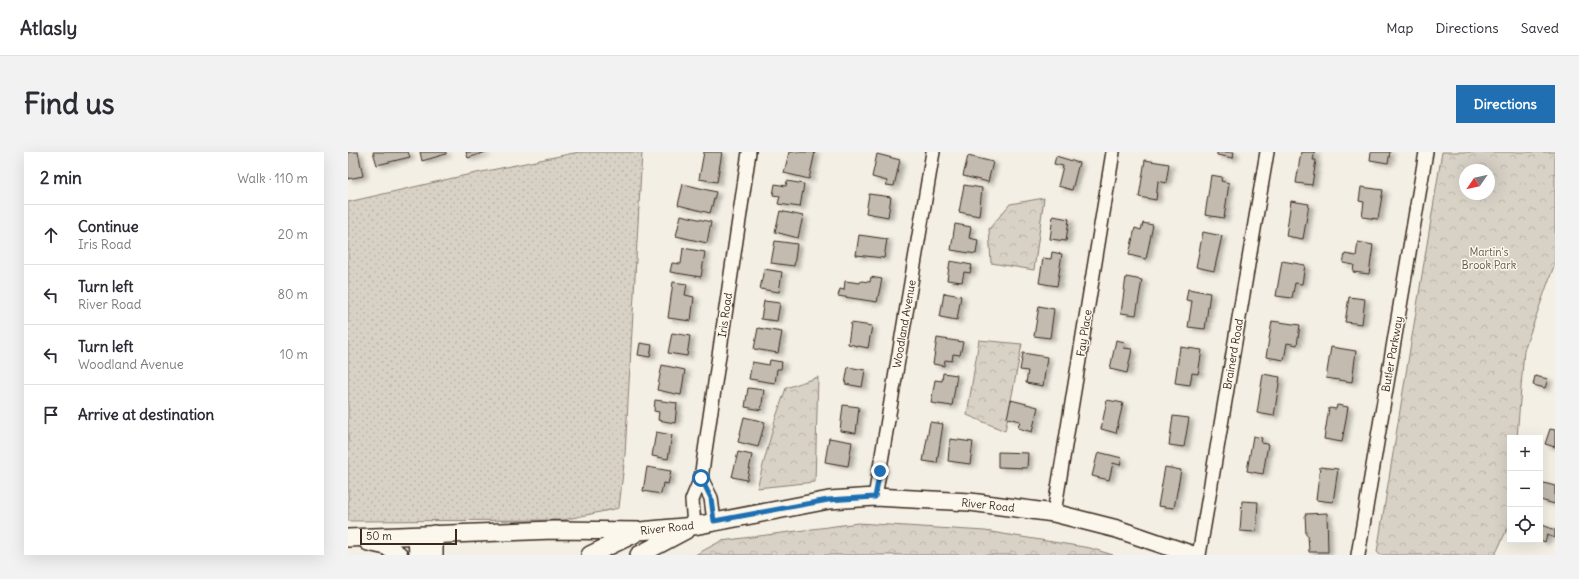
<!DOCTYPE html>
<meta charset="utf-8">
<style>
body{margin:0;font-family:Delius,sans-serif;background:#f2f2f3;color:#2b2b33}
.controls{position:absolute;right:12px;bottom:12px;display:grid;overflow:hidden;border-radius:0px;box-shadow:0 4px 16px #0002}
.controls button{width:36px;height:36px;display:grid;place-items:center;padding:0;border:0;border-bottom:1px solid #e1e1e2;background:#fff;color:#2b2b33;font:20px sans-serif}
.compass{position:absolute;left:1111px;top:12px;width:36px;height:36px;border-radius:50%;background:#fff;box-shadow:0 4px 16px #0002;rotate:236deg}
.scale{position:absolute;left:12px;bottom:10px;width:97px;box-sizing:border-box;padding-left:4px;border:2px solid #3b2a1e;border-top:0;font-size:11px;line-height:14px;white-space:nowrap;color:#3b2a1e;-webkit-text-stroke:3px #fbf7ec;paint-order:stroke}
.stop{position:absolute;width:12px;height:12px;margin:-9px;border:3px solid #1f6fb2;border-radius:50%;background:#fff}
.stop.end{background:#1f6fb2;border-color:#fff;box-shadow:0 1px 4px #0008}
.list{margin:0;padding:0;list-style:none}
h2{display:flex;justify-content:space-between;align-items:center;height:52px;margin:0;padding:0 16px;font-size:17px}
h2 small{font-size:13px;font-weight:400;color:#7c7c81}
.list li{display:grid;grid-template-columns:26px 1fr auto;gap:12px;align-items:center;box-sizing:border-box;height:60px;padding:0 16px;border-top:1px solid #e1e1e2}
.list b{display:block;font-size:15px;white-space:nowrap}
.list p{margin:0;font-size:13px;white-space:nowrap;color:#7c7c81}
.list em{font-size:13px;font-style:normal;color:#7c7c81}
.icon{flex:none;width:22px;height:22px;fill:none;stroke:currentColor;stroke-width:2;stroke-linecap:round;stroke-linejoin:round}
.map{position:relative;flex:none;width:1207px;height:403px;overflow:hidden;border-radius:0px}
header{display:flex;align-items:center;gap:24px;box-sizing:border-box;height:56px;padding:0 20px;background:#fff;border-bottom:1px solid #e1e1e2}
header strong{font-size:19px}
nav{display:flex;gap:22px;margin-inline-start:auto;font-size:14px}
.intro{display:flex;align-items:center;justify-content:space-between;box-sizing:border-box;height:96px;padding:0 24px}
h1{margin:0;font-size:28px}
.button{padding:10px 18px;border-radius:0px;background:#1f6fb2;color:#fff;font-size:14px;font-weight:700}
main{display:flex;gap:24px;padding:0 24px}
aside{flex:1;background:#fff;border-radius:0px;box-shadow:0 4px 16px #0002}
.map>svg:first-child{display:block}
.grass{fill:url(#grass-dots);stroke:#8a7e72}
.forest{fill:url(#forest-crowns);stroke:#8a7e72;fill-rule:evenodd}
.building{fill:#c3bbb0;stroke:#3b2a1e;filter:url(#shadow)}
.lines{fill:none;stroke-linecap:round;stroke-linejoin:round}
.minor-casing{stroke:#3b2a1e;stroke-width:16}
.major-casing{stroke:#3b2a1e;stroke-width:20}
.minor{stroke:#fbf7ec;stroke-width:13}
.major{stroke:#fbf7ec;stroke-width:17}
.route{stroke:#1f6fb2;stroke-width:5}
.labels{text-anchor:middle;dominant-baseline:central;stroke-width:3;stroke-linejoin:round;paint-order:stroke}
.park-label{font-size:11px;fill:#625448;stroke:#fbf7ec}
.street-label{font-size:11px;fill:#3b2a1e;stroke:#fbf7ec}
</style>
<header>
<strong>Atlasly</strong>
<nav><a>Map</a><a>Directions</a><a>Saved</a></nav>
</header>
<div class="intro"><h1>Find us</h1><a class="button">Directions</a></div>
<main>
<aside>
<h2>2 min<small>Walk · 110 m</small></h2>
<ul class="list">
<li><svg class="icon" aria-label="ahead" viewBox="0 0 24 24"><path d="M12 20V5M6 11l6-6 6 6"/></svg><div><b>Continue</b><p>Iris Road</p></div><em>20 m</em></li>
<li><svg class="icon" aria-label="left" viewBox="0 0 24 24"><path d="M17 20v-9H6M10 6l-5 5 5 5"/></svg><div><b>Turn left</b><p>River Road</p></div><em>80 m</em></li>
<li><svg class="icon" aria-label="left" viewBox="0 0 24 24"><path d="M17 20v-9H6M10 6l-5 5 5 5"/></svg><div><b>Turn left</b><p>Woodland Avenue</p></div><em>10 m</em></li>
<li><svg class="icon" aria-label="arrive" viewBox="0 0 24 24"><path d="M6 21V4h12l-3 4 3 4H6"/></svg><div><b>Arrive at destination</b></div></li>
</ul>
</aside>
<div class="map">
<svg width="1207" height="403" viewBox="0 0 1207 403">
<defs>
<pattern id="grass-dots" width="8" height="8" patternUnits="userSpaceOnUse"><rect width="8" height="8" fill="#d8d1c6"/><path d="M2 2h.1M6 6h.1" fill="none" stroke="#bab4aa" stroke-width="1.8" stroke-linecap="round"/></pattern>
<pattern id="forest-crowns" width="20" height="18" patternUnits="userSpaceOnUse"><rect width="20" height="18" fill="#d8d1c6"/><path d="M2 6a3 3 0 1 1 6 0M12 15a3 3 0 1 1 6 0" fill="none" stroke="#bab4aa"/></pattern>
<filter id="shadow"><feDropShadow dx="4.5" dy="2.5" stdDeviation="2" flood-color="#0004"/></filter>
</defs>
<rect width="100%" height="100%" fill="#f3efe4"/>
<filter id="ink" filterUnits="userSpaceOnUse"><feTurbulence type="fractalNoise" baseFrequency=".025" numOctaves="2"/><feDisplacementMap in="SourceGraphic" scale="8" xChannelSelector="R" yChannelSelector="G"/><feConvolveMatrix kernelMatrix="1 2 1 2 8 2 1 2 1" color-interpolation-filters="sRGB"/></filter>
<g filter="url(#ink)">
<path class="grass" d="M231,0H294L277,303L271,356L215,368L0,369V50L114,24Z"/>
<g class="forest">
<path d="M1094,0H1207V111L1176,198L1169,286H1162L1161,373L1147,403H1032L1029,400ZM1117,18H1141V42H1117Z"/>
<path d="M696,46L686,118L643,111L641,77L662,52Z"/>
<path d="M631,188L674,192L657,279L619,263Z"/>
<path d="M470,225L467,330L409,336L427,268L438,236Z"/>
<path d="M510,371L637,379L742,396L765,403H347L373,389Z"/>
</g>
<g class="building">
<path d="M0,0H10L15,24L0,27Z"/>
<path d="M25,0H60L62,5L29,13Z"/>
<path d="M72,0H98V2L74,9Z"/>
<path d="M118,0H138L120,6Z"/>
<path d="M356,0H374L369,30L351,27Z"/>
<path d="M441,0H467L461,27L436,21Z"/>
<path d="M869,0H886L885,6L869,3Z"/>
<path d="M953,0H967L965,8H968L964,33L948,31Z"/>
<path d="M1023,0H1042L1040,11L1022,8Z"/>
<path d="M529,2L552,8L546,34L538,33L539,29L524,25Z"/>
<path d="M620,4L645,10L640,30L615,24Z"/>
<path d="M708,4L731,11L724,38L710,34L715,14L706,12Z"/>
<path d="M797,8L821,12L818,31L810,29L808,48L791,45Z"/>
<path d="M863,23L874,25L873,29L881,31L876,66L857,63Z"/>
<path d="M439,29L456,32L452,55L430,52L432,44L425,43L427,32L438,34Z"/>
<path d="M335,32L368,40L362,61L330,53Z"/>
<path d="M616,33L634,36L631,64L611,60Z"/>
<path d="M1013,35L1035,38L1030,67L1014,65L1016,50L1011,49Z"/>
<path d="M521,42L543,45L540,65L518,61Z"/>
<path d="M943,49L961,52L955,87L938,84Z"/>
<path d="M432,59L455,64L450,86L427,80Z"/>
<path d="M333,63L363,70L359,91L328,84Z"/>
<path d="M705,64L721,67L718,89L702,87Z"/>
<path d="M795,71L805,73L798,107L781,103L787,76L793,78Z"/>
<path d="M607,72L623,75L621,86L630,88L628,102L603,98Z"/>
<path d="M855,80L874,84L866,119L848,115Z"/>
<path d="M511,83L539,87L536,106L508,103Z"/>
<path d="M427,89L449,92L446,114L423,111Z"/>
<path d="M1010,90L1025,93L1021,122L1005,120L1006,113L995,111L997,102L1008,104Z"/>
<path d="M335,96L357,100L353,125L322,120L324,111L333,112Z"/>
<path d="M704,100L714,102L709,134L691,131L695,106L703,107Z"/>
<path d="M602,109L624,113L622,121L616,120L614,130L599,128Z"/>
<path d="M934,109L957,113L954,132L947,131L944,146L928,144Z"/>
<path d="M416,117L434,120L431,140L412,137Z"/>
<path d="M523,125L534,127L529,150L490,144L492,137L496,138L497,129L512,131L513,129L522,130Z"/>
<path d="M778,125L794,128L788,163L773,161Z"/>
<path d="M325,130L339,132L337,143L346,145L343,169L320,166Z"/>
<path d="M840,137L862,141L857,177L840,175L844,149L838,148Z"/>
<path d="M596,141L613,144L609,168L592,165Z"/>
<path d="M1001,145L1017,147L1014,172L997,170Z"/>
<path d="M416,149L432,151L429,169L413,167Z"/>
<path d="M691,154L706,157L702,186L686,184Z"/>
<path d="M924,169L952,173L949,193L939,191L936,208L918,205Z"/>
<path d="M503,171L524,174L520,196L500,192Z"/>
<path d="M410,176L434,180L430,201L406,197Z"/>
<path d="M324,181L342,184L339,204L320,201Z"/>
<path d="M589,186L615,190L612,203L605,202L604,209L597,208L596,214L585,212Z"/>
<path d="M768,188L777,190L776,196L784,197L779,221L762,217Z"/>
<path d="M292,191L304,193L302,205L290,203Z"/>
<path d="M832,195L854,198L850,222L844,221L842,233L827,231Z"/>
<path d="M983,195L1008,199L1004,230L978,226Z"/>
<path d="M675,201L699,205L695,234L678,231L680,219L672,218Z"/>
<path d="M422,208L434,210L433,217H429L427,231L401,227L404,210L421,213Z"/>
<path d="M314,213L337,218L333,243L309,238Z"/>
<path d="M500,215L517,218L514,235L497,232Z"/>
<path d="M595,221L609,223L604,254L583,251L587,228L594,229Z"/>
<path d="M915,222L932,225L926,264L909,261Z"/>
<path d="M1187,224L1200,227L1197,236L1185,233Z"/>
<path d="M400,236L416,238L413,258L397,255Z"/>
<path d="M307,248L329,251L327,271L310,268L311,260L306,259Z"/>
<path d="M663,248L690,255L684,280L670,276L672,269L659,266Z"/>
<path d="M759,248L775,251L768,281L753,277Z"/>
<path d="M495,253L511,255L508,281L492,279Z"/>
<path d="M989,253L1000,255L994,290L976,287L981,256L988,257Z"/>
<path d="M825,264L841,266L836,295L821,293Z"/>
<path d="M396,265L417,270L410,295L390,290Z"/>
<path d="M582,270L595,272L589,311L575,309Z"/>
<path d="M1202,277L1207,278V295L1197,292Z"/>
<path d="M308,280L324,283L320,307L304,304Z"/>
<path d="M905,284L914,286L913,291L920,292L915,322L899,319Z"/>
<path d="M481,286L504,290L500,314L477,310Z"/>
<path d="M602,287L625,290L622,312L600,309Z"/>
<path d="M390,300L404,303L399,328L384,325Z"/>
<path d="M650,300L680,301L679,316L650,315Z"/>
<path d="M750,300L774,306L772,313L765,311L761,328L744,324Z"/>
<path d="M299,315L323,319L320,332L315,331L313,342L295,339Z"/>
<path d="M817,315L833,318L826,356L810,354Z"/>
<path d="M972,315L990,317L985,350L968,348Z"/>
<path d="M1192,330L1207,334V352L1192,348Z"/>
<path d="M894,349L910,350L908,380L892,379Z"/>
<path d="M979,361L980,400H961L960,383H958L957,362Z"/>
<path d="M1192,372L1207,378V386L1199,383L1197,390L1192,388Z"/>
</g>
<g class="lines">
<g class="minor-casing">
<g id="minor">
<path d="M353,326L363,346L366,369"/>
<path d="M527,345L585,0"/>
<path d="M706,361L765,0"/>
<path d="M346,374L344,348L353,326L401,0"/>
<path d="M851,403L919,0"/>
<path d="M1010,403L1078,0"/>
</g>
</g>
<g class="major-casing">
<g id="major">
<path d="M86,382V403"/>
<path d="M69,384L70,403"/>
<path d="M0,386L205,378L292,379L346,374L481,348L527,345L622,350L706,361L769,377L845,403"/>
<path d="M20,390L38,394L51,403"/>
<path d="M242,403L286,382"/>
<path d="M291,403L338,378"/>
</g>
</g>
<use href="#minor" class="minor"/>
<use href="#major" class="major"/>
</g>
</g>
<g class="lines" filter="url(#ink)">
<path class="route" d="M353,326L363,346L366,369L480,348L527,345L532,319"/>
</g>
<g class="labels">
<g class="park-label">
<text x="1141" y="100">Martin's<tspan x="1141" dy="13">Brook Park</tspan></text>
</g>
<g class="street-label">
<text transform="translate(377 163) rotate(-82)">Iris Road</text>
<text transform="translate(556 172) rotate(-80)">Woodland Avenue</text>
<text transform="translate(736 181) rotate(-81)">Fay Place</text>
<text transform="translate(885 202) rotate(-80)">Brainerd Road</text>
<text transform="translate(1044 202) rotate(-80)">Butler Parkway</text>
<text transform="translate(640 353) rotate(6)">River Road</text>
<text transform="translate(319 376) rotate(-6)">River Road</text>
</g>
</g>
</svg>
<div class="controls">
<button>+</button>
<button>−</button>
<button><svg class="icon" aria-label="locate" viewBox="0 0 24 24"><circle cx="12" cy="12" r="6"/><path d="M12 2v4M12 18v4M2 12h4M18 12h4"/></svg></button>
</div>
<svg class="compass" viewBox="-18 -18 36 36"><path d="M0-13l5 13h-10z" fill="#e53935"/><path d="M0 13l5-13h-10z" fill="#7c7c81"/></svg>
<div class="scale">50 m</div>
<div class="stop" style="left:353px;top:326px"></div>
<div class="stop end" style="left:532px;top:319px"></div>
</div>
</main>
